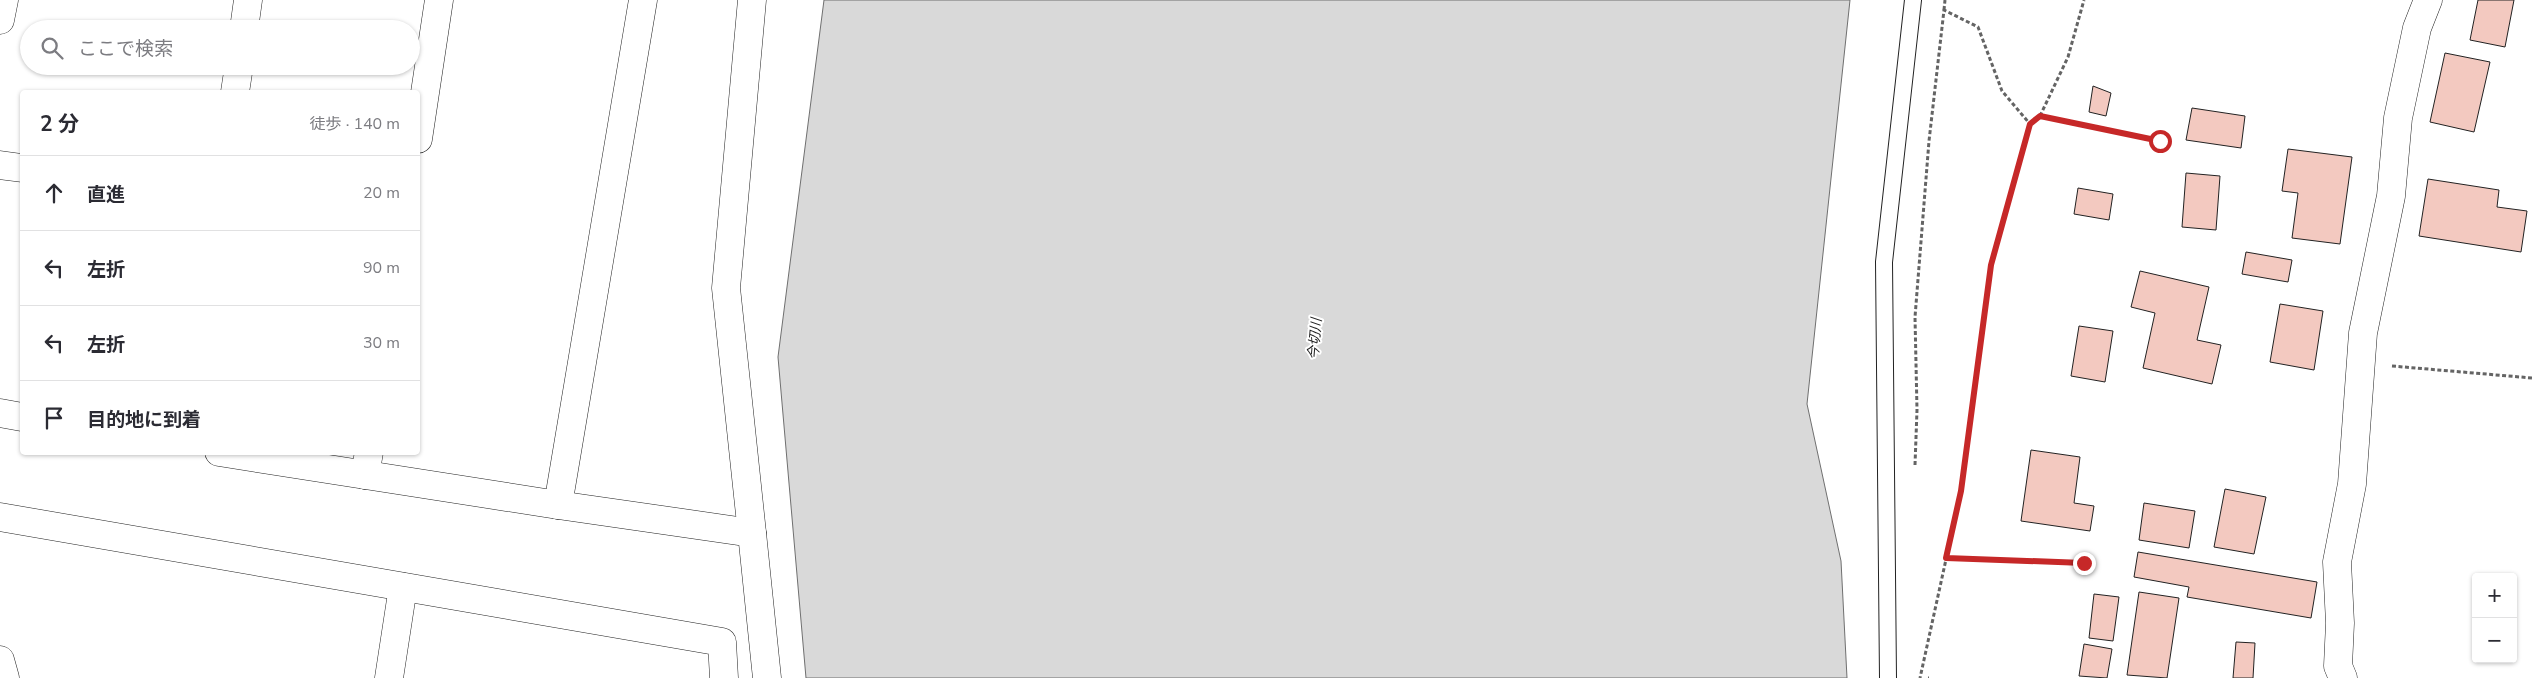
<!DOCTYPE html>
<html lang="ja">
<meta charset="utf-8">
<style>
body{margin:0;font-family:"Nunito Sans","Noto Sans JP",sans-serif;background:#f2f2f3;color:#2b2b33}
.controls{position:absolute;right:15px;bottom:15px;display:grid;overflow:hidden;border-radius:5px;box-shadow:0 1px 4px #0004}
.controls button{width:45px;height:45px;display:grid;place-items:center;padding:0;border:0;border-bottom:1px solid #e1e1e2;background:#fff;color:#2b2b33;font:25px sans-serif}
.stop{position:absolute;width:15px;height:15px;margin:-11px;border:4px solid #c62828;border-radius:50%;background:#fff}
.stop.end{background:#c62828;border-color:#fff;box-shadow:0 1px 5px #0008}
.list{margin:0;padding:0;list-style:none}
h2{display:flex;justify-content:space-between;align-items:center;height:65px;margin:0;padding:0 20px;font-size:21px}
h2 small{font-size:16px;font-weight:400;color:#7c7c81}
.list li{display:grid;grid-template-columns:32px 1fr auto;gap:15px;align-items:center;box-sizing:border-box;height:75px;padding:0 20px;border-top:1px solid #e1e1e2}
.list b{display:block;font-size:19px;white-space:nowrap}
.list em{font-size:16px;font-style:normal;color:#7c7c81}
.icon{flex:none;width:28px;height:28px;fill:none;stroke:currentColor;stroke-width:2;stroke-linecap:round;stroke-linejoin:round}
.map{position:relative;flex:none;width:2532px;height:678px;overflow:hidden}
.search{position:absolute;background:#fff;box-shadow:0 1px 4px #0004;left:20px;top:20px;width:400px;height:55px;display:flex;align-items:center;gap:12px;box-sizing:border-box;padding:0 18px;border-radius:28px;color:#7c7c81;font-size:19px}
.panel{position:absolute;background:#fff;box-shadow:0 1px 4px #0004;left:20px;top:90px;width:400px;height:365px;border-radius:5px}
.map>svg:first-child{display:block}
.water{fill:#d9d9d9;stroke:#6f6f6f}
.building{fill:#f3c9c0;stroke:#222}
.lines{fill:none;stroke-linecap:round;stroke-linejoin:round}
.service-casing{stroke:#222;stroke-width:18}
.minor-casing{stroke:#222;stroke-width:29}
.path{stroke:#646464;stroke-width:3;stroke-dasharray:4 2.5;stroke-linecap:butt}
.service{stroke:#fff;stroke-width:16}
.minor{stroke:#fff;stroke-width:28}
.route{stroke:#c62828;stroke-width:6}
.labels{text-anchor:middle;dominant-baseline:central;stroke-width:4;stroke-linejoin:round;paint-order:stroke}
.water-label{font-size:14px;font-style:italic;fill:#222;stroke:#fff}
</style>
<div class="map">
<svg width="2532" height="678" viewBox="0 0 2532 678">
<rect width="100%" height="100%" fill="#fff"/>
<path class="water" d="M824,0H1850L1807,404L1841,561L1847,678H806L778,357Z"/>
<g class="building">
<path d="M2478,0H2514L2505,47L2470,40Z"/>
<path d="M2445,53L2490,62L2474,132L2430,122Z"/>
<path d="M2093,86L2111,93L2106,116L2089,112Z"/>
<path d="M2192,108L2245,116L2241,148L2186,140Z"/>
<path d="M2288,149L2352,157L2340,244L2292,238L2298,193L2282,191Z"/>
<path d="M2186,173L2220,176L2216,230L2182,227Z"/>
<path d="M2428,179L2499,190L2497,207L2527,211L2521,252L2419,236Z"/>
<path d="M2078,188L2113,194L2109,220L2074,214Z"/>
<path d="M2246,252L2292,260L2288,282L2242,274Z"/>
<path d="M2140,271L2209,287L2197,340L2221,345L2212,384L2143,368L2155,313L2131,307Z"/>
<path d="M2280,304L2323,311L2314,370L2270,362Z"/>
<path d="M2079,326L2113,331L2105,382L2071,376Z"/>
<path d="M2031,450L2080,457L2074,503L2094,506L2090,531L2021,521Z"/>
<path d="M2225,489L2266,497L2254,554L2214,547Z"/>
<path d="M2144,503L2195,511L2189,548L2139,540Z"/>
<path d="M2138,552L2317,582L2311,618L2187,597L2189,587L2134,577Z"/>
<path d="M2139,592L2179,598L2167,678L2127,675Z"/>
<path d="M2094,594L2119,597L2113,641L2089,638Z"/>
<path d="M2236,642L2255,643L2253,678H2233Z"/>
<path d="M2084,644L2112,649L2107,678L2079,676Z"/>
</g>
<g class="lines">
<g class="service-casing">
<path id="service" d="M1888,678L1884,262L1913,0"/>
</g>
<g class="minor-casing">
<g id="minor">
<path d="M0,20L4,0"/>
<path d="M244,29L248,0"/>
<path d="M235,92L239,66"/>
<path d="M418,139L439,0"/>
<path d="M0,165L22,168"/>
<path d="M0,413L22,417"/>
<path d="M219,452L558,505L643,0"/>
<path d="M365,475L369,452"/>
<path d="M558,505L752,533L767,678"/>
<path d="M0,517L722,642L724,678"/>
<path d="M752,533L726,288L752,0"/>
<path d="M0,660L5,678"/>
<path d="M389,678L403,587"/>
<path d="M2343,678L2338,666L2340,623L2337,562L2352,484L2363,333L2391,196L2398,118L2417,28L2428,0"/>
</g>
</g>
<g class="path">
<path d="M1944,10L1945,0"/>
<path d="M2040,116L2068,57L2084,0"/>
<path d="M2030,124L2040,116L2160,141"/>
<path d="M2392,366L2532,378"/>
<path d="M1915,465L1917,410L1915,317L1929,141L1944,10L1978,27L2002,91L2030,124L1991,265L1961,491L1920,678"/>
<path d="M1946,558L2084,563"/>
<path d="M1928,678H1929"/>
</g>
<use href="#service" class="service"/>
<use href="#minor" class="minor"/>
</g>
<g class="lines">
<path class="route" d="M2084,563L1946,558L1961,491L1991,265L2030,124L2040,116L2160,141"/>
</g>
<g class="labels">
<g class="water-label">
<text transform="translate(1315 339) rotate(-85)">今切川</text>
</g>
</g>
</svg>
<div class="controls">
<button>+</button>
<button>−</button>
</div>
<div class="stop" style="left:2160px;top:141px"></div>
<div class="stop end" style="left:2084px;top:563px"></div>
<div class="search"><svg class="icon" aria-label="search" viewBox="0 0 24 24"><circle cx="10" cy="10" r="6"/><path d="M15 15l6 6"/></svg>ここで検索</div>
<section class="panel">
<h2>2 分<small>徒歩 · 140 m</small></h2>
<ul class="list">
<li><svg class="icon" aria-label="ahead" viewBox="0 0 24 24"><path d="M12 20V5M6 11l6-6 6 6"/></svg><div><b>直進</b></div><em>20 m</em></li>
<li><svg class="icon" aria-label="left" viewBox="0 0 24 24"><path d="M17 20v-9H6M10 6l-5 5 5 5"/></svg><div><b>左折</b></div><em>90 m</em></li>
<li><svg class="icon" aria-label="left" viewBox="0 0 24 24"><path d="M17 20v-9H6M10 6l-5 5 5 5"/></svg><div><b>左折</b></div><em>30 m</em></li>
<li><svg class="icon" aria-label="arrive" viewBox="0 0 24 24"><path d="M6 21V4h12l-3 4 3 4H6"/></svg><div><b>目的地に到着</b></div></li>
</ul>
</section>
</div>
